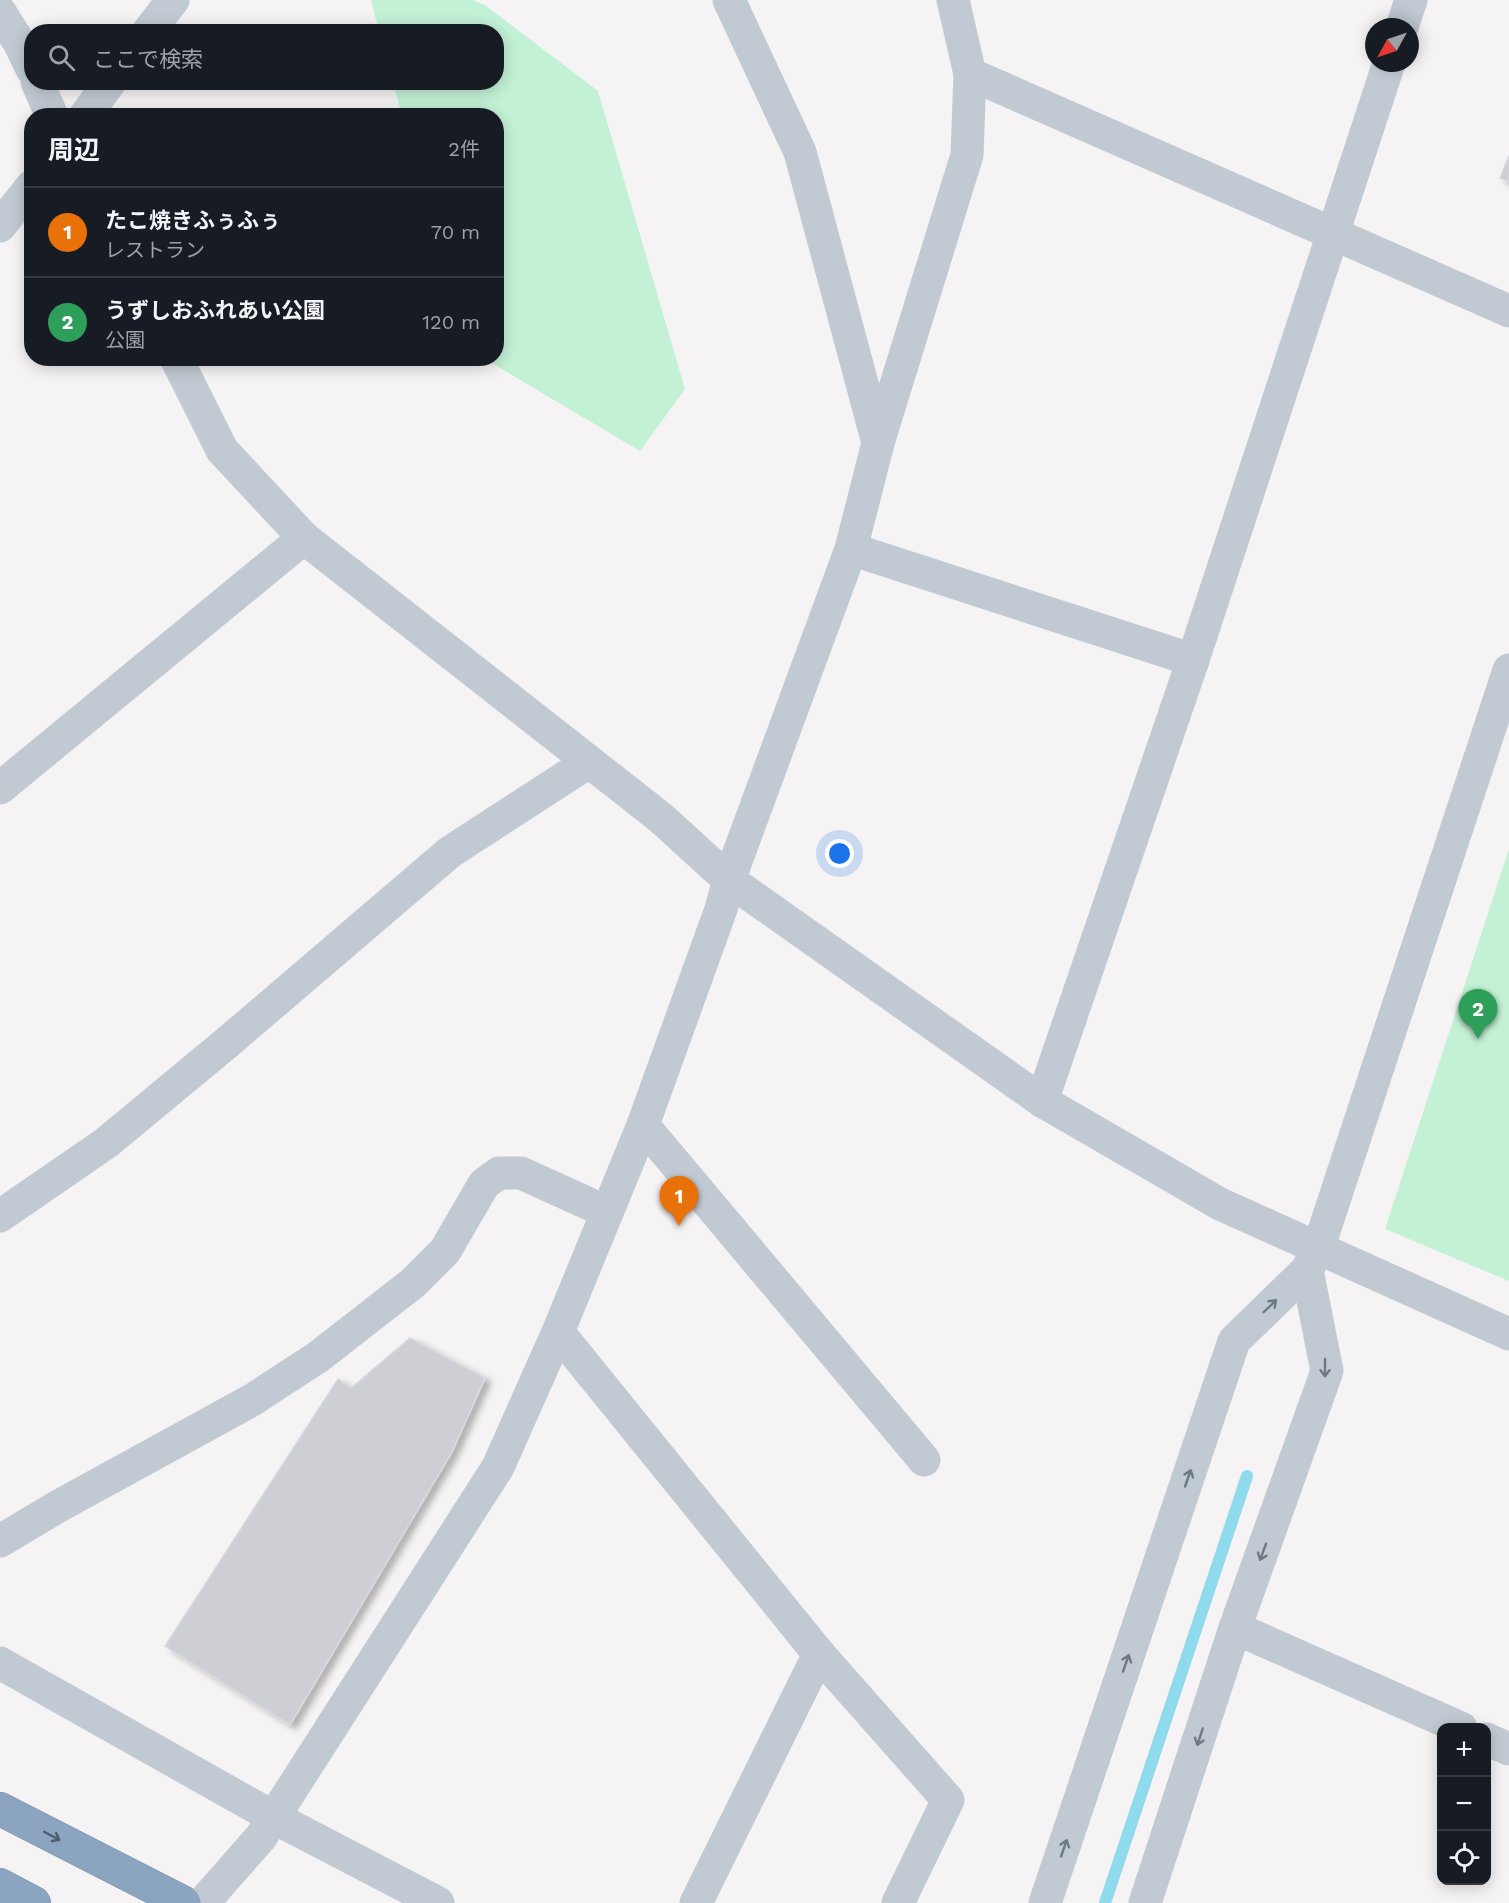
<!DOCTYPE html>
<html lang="ja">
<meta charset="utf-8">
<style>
body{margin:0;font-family:"Work Sans","Noto Sans JP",sans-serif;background:#242831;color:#f1f3f6}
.controls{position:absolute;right:18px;bottom:18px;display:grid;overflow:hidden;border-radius:12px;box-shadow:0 3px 15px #0003}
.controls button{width:54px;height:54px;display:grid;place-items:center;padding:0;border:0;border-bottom:2px solid #363941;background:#171b24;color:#f1f3f6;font:30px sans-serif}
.compass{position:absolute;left:1365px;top:18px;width:54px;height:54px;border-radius:50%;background:#171b24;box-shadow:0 3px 15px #0003;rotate:230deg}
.you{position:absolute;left:840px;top:854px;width:21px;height:21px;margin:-15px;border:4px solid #fff;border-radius:50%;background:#1a73e8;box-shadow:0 0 0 9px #1a73e833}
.badge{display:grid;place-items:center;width:39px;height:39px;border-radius:50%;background:#1a73e8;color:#fff;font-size:20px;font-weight:700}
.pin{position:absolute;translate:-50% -50px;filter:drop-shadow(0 2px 3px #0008)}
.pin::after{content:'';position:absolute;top:32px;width:21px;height:18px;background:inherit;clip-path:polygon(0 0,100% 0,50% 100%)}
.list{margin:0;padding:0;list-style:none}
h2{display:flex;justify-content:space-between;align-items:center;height:78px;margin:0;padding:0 24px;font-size:26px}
h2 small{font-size:20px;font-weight:400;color:#9ea1a6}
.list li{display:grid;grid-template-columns:39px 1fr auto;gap:18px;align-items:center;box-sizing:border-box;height:90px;padding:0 24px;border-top:2px solid #363941}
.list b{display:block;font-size:22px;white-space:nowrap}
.list p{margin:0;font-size:20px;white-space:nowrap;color:#9ea1a6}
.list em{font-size:20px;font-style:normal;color:#9ea1a6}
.icon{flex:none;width:33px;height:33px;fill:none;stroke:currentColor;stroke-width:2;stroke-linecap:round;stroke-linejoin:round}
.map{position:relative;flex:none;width:1509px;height:1903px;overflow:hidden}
.search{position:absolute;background:#171b24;box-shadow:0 3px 15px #0003;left:24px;top:24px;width:480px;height:66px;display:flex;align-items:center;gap:15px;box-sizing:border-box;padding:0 21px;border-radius:24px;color:#9ea1a6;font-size:22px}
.panel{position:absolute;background:#171b24;box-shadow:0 3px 15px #0003;left:24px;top:108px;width:480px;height:258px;border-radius:24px}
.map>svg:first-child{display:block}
.green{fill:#c3f1d5}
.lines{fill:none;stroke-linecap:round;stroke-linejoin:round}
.stream{stroke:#90daee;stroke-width:12}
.building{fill:#cdcfd5;stroke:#d7d9de;stroke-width:1.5;filter:url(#shadow)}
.highway-casing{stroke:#7690ad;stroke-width:34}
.minor{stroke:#c1cad2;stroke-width:33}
.highway{stroke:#8ba5c1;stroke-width:33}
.oneway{stroke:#6e7983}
.oneway2{stroke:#505e6b}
</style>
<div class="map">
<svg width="1509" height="1903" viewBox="0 0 1509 1903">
<defs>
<filter id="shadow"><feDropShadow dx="6" dy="4" stdDeviation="3" flood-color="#0004"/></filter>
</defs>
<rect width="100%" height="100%" fill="#f5f3f3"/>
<g class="green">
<path d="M371,0H472L485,5L598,91L685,389L640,451L485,359L496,358V116L402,115L393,83L496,82V32L379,31Z"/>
<path d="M1509,849V1281L1385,1229Z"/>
</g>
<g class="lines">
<path class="stream" d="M1105,1903L1247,1476"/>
</g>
<g class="building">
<path d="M1509,156V182L1500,178Z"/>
<path d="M410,1338L485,1378L452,1452L290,1725L165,1646L338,1379L351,1388Z"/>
</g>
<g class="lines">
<g class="highway-casing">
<g id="highway">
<path d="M0,1809L184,1903"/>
<path d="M0,1885L34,1903"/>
</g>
</g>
<g class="minor">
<path d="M729,0L800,152L878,443"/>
<path d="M0,12L20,44L32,69"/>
<path d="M1402,27L1411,0"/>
<path d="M148,32L173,0"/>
<path d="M970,74L1509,311"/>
<path d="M37,82L52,116"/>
<path d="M85,116L110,82"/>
<path d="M0,226L32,186"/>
<path d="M176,358L222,450L304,538L661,818L729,880L1042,1101L1220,1204L1509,1334"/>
<path d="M851,549L1193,660"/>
<path d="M0,788L304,538"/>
<path d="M1042,1101L1193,660L1389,63"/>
<path d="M643,1125L924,1460"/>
<path d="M0,1216L106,1143L229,1041L450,852L589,762"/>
<path d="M558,1332L819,1654L696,1903"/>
<path d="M0,1541L57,1507L252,1400L318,1357L413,1283L445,1251L484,1184L499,1173H521L607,1212"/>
<path d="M1235,1628L1461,1728"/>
<path d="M819,1654L948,1800L898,1903"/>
<path d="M0,1663L273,1817L438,1903"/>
<path d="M1486,1739L1509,1749"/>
<path d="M203,1903L261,1837L498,1467L558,1332L643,1125L721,909L729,880L851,549L878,443L967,155L970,74L953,0"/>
<path d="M1045,1903L1234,1341L1307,1270L1318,1249L1509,670"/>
<path d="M1145,1903L1235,1628L1327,1371L1307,1270"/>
</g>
<use href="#highway" class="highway"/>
</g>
<defs><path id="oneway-shaft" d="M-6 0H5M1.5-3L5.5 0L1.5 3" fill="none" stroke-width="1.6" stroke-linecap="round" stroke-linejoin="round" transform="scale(1.5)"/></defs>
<g class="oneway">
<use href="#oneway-shaft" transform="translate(1270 1306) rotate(-44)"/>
<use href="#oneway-shaft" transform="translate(1325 1368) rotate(90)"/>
<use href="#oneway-shaft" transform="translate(1188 1478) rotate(-71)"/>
<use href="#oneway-shaft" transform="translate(1263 1552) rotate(110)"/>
<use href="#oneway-shaft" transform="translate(1126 1663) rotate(-71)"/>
<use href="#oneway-shaft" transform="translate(1200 1737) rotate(108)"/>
<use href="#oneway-shaft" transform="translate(1064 1848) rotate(-71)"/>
</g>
<use class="oneway2" href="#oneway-shaft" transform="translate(52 1836) rotate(28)"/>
</svg>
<div class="controls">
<button>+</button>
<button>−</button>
<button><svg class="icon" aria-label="locate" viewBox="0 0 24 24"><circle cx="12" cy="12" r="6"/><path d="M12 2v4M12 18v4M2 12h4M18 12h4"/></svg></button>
</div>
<svg class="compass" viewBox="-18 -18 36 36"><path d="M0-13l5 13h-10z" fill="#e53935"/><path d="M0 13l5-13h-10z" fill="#9ea1a6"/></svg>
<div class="you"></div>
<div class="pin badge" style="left:679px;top:1226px;background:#e8710a">1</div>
<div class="pin badge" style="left:1478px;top:1039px;background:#2e9e5b">2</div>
<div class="search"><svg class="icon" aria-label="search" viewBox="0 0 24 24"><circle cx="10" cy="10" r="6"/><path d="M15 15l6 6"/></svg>ここで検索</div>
<section class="panel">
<h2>周辺<small>2件</small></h2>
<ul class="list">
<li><span class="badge" style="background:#e8710a">1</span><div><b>たこ焼きふぅふぅ</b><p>レストラン</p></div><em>70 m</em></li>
<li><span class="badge" style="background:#2e9e5b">2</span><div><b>うずしおふれあい公園</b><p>公園</p></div><em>120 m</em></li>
</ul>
</section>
</div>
